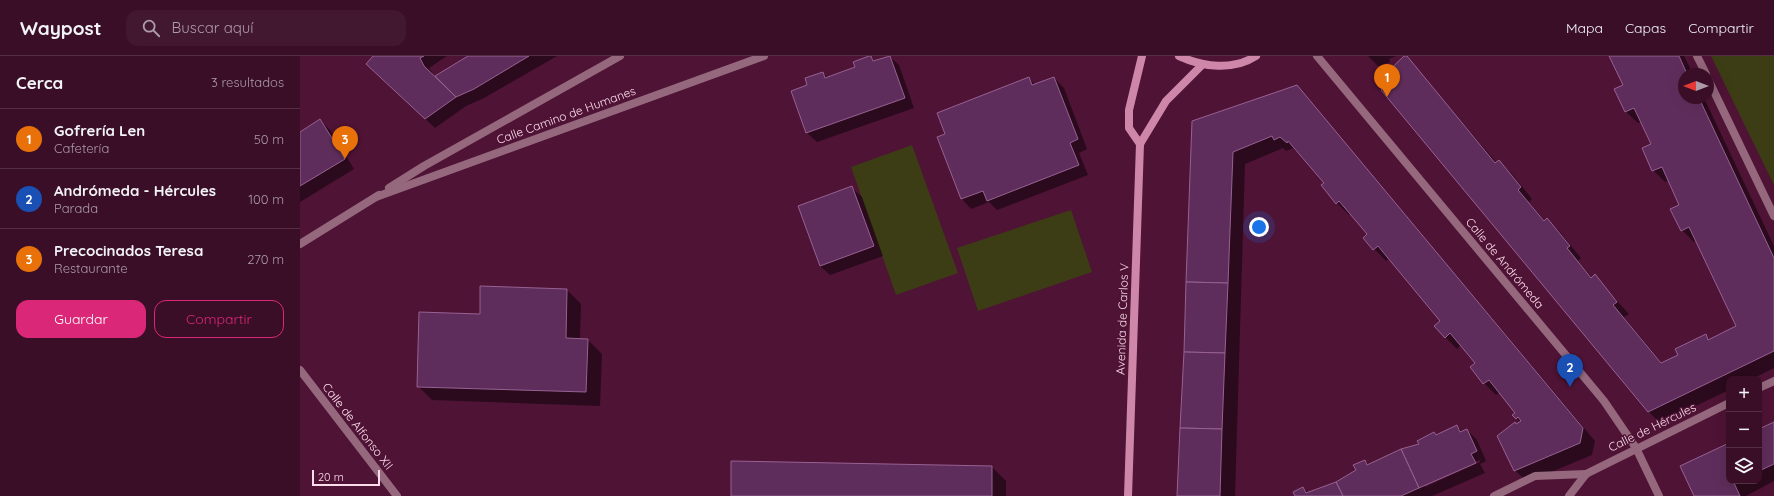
<!DOCTYPE html>
<html lang="es">
<meta charset="utf-8">
<style>
body{margin:0;font-family:Quicksand,sans-serif;background:#421730;color:#f1f3f6}
.controls{position:absolute;right:12px;bottom:12px;display:grid;overflow:hidden;border-radius:8px;box-shadow:0 4px 16px #0002}
.controls button{width:36px;height:36px;display:grid;place-items:center;padding:0;border:0;border-bottom:1px solid #542e45;background:#3b0e28;color:#f1f3f6;font:20px sans-serif}
.compass{position:absolute;left:1378px;top:12px;width:36px;height:36px;border-radius:50%;background:#3b0e28;box-shadow:0 4px 16px #0002;rotate:270deg}
.scale{position:absolute;left:12px;bottom:10px;width:68px;box-sizing:border-box;padding-left:4px;border:2px solid #fcdcea;border-top:0;font-size:11px;line-height:14px;white-space:nowrap;color:#fcdcea;-webkit-text-stroke:3px #4f1335;paint-order:stroke}
.you{position:absolute;left:959px;top:171px;width:14px;height:14px;margin:-10px;border:3px solid #fff;border-radius:50%;background:#1a73e8;box-shadow:0 0 0 6px #1a73e833}
.badge{display:grid;place-items:center;width:26px;height:26px;border-radius:50%;background:#db2777;color:#fff;font-size:13px;font-weight:700}
.pin{position:absolute;translate:-50% -33px;filter:drop-shadow(0 1px 2px #0008)}
.pin::after{content:'';position:absolute;top:21px;width:14px;height:12px;background:inherit;clip-path:polygon(0 0,100% 0,50% 100%)}
.list{margin:0;padding:0;list-style:none}
h2{display:flex;justify-content:space-between;align-items:center;height:52px;margin:0;padding:0 16px;font-size:17px}
h2 small{font-size:13px;font-weight:400;color:#ac9ca8}
.list li{display:grid;grid-template-columns:26px 1fr auto;gap:12px;align-items:center;box-sizing:border-box;height:60px;padding:0 16px;border-top:1px solid #542e45}
.list b{display:block;font-size:15px;white-space:nowrap}
.list p{margin:0;font-size:13px;white-space:nowrap;color:#ac9ca8}
.list em{font-size:13px;font-style:normal;color:#ac9ca8}
.actions{display:flex;gap:8px;padding:12px 16px}
.actions a{flex:1;padding:9px 0;border:1px solid #db2777;border-radius:12px;text-align:center;font-size:14px;color:#db2777}
.actions .main{background:#db2777;color:#fff}
.icon{flex:none;width:22px;height:22px;fill:none;stroke:currentColor;stroke-width:2;stroke-linecap:round;stroke-linejoin:round}
.map{position:relative;flex:none;width:1474px;height:440px;overflow:hidden}
header{display:flex;align-items:center;gap:24px;box-sizing:border-box;height:56px;padding:0 20px;background:#3b0e28;border-bottom:1px solid #542e45}
header strong{font-size:19px}
nav{display:flex;gap:22px;margin-inline-start:auto;font-size:14px}
.search{width:280px;height:36px;background:#421730;display:flex;align-items:center;gap:10px;box-sizing:border-box;padding:0 14px;border-radius:12px;color:#ac9ca8;font-size:15px}
main{display:flex}
aside{flex:1;background:#3b0e28}
.map>svg:first-child{display:block}
.green{fill:#3c3d15}
.shadow{fill:#0007;fill-rule:evenodd}
.building{fill:#5f2d5b;stroke:#976192}
.lines{fill:none;stroke-linecap:round;stroke-linejoin:round}
.street{stroke:#95687d;stroke-width:8}
.secondary{stroke:#cf87a9;stroke-width:8}
.labels{text-anchor:middle;dominant-baseline:central;stroke-width:3;stroke-linejoin:round;paint-order:stroke}
.street-label{font-size:12px;fill:#fcdcea;stroke:#4f1335}
</style>
<header>
<strong>Waypost</strong>
<div class="search"><svg class="icon" aria-label="search" viewBox="0 0 24 24"><circle cx="10" cy="10" r="6"/><path d="M15 15l6 6"/></svg>Buscar aquí</div>
<nav><a>Mapa</a><a>Capas</a><a>Compartir</a></nav>
</header>
<main>
<aside>
<h2>Cerca<small>3 resultados</small></h2>
<ul class="list">
<li><span class="badge" style="background:#e8710a">1</span><div><b>Gofrería Len</b><p>Cafetería</p></div><em>50 m</em></li>
<li><span class="badge" style="background:#1a4fb4">2</span><div><b>Andrómeda - Hércules</b><p>Parada</p></div><em>100 m</em></li>
<li><span class="badge" style="background:#e8710a">3</span><div><b>Precocinados Teresa</b><p>Restaurante</p></div><em>270 m</em></li>
</ul>
<div class="actions"><a class="main">Guardar</a><a>Compartir</a></div>
</aside>
<div class="map">
<svg width="1474" height="440" viewBox="0 0 1474 440">
<rect width="100%" height="100%" fill="#4f1335"/>
<g class="green">
<path d="M1411,0H1474V129Z"/>
<path d="M612,89L658,217L596,239L551,111Z"/>
<path d="M771,154L792,216L678,255L657,192Z"/>
</g>
<g class="shadow">
<path d="M75,0H147L129,12L135,21L170,0H257L184,42L166,50L135,72L77,18Z"/>
<path d="M571,0L575,5L589,0L599,9L614,52L517,86L507,77L508,29L523,17L528,22L556,12Z"/>
<path d="M1068,0H1096L1089,3L1090,6L1078,10Z"/>
<path d="M1105,0L1197,107L1199,105L1211,117L1232,143L1229,146L1245,165L1247,163L1259,175L1281,202L1278,205L1292,222L1294,220L1329,258L1324,261L1362,307L1379,299L1405,280L1410,284L1438,270L1397,184L1394,186L1382,174L1381,149L1369,124L1365,126L1353,114L1352,89L1341,66L1338,67L1326,56L1324,30L1310,0H1384L1393,18H1384V42H1404L1474,190V312L1452,323H1429V334L1360,367L1348,355L1087,30Z"/>
<path d="M729,22L735,29L754,22L764,32L787,93L779,97L788,119L697,154L689,146L671,153L662,143L638,82L647,78Z"/>
<path d="M996,30L1008,43L1295,385L1292,399L1227,426L1215,414L1216,369L1220,366L1214,359L1216,357L1200,336L1196,339L1184,327L1171,311L1176,307L1161,289L1157,293L1145,281L1141,265L1089,203L1086,205L1064,182L1069,178L1051,157L1049,159L1037,147L1026,127L993,92L986,95L983,92L945,108L935,440H879L893,66Z"/>
<path d="M20,64L30,74L54,113L0,146V77Z"/>
<path d="M552,132L562,141L583,200L530,219L520,210Z"/>
<path d="M267,234L281,248L280,283L288,284L302,298L300,350L132,344L118,330L181,260Z"/>
<path d="M1474,367V425L1446,440H1395L1429,388V425H1459V374Z"/>
<path d="M1157,370L1163,376L1167,374L1177,384L1186,405L1180,408L1185,417L1132,440H996L1003,432L1009,437L1037,427L1057,415L1065,405L1069,409L1120,388ZM1180,404V406L1125,431V428Z"/>
<path d="M692,411L706,425V440H432Z"/>
</g>
<g class="building">
<path d="M73,0H124L120,2L124,10L156,41L125,63L66,8Z"/>
<path d="M168,0H229L174,33L156,41L135,20Z"/>
<path d="M569,0H571L573,5L590,0L605,42L506,77L491,35L507,29L505,22L523,16L525,22L555,11L553,6Z"/>
<path d="M1104,0H1107L1195,107L1199,104L1221,131L1218,134L1244,165L1247,162L1270,190L1267,192L1291,222L1295,218L1317,246L1313,249L1361,307L1378,299L1375,293L1406,278L1408,284L1436,270L1389,171L1381,175L1370,153L1379,149L1362,111L1352,115L1342,92L1351,88L1334,52L1325,56L1314,33L1323,29L1309,0H1379L1387,18H1384V42H1399L1474,202V295L1348,356L1081,34L1086,30L1080,23Z"/>
<path d="M729,21L732,29L754,21L778,83L770,87L779,109L687,145L683,135L661,143L637,81L645,78L637,57Z"/>
<path d="M997,29L1283,372L1280,387L1214,415L1197,380L1215,366L1216,368L1221,365L1218,361L1216,363L1212,359L1215,357L1189,324L1183,328L1170,311L1175,307L1150,277L1145,282L1134,270L1140,265L1078,190L1073,194L1063,182L1067,178L1039,145L1036,148L1021,129L1024,127L988,85L987,87L980,81L974,84L972,80L933,96L928,227L886,226L892,65Z"/>
<path d="M20,63L45,103L0,130V76Z"/>
<path d="M552,130L574,190L520,210L498,150Z"/>
<path d="M886,226L928,227L925,297L884,296Z"/>
<path d="M180,230L267,233L266,282L288,283L286,336L117,331L119,256L180,258Z"/>
<path d="M884,296L925,297L922,373L880,372Z"/>
<path d="M1474,366V408L1459,415V373Z"/>
<path d="M1157,369L1160,376L1167,373L1177,395L1171,398L1176,407L1119,432L1101,393L1119,388L1117,385L1134,376L1136,379Z"/>
<path d="M880,372L922,373L920,440H877Z"/>
<path d="M1429,387V425H1439L1434,427L1440,440H1394L1380,410Z"/>
<path d="M1101,393L1119,432L1101,440H1043L1036,426L1056,414L1053,409L1065,404L1067,409Z"/>
<path d="M431,405L692,410V440H431Z"/>
<path d="M1036,426L1043,440H995L993,436L1003,431L1006,437Z"/>
</g>
<g class="lines">
<g class="street">
<path d="M1017,0L1304,345L1336,392L1359,440"/>
<path d="M1397,0L1406,18"/>
<path d="M1408,23L1474,160"/>
<path d="M89,132L124,110L320,0"/>
<path d="M76,141L464,0"/>
<path d="M0,188L79,139"/>
<path d="M0,314L97,440"/>
<path d="M1459,332L1474,325"/>
<path d="M1194,440L1235,420L1286,418"/>
<path d="M1269,440L1286,418L1429,347"/>
</g>
<g class="secondary">
<path d="M879,0C903,11 933,15 956,0"/>
<path d="M840,88L829,72V54L842,0"/>
<path d="M828,440L840,88L866,45L902,9"/>
</g>
</g>
<g class="labels">
<g class="street-label">
<text transform="translate(266 59) rotate(-20)">Calle Camino de Humanes</text>
<text transform="translate(1205 207) rotate(50)">Calle de Andrómeda</text>
<text transform="translate(822 263) rotate(-88)">Avenida de Carlos V</text>
<text transform="translate(58 370) rotate(52)">Calle de Alfonso XII</text>
<text transform="translate(1352 371) rotate(-26)">Calle de Hércules</text>
</g>
</g>
</svg>
<div class="controls">
<button>+</button>
<button>−</button>
<button><svg class="icon" aria-label="layers" viewBox="0 0 24 24"><path d="M12 4l9 5-9 5-9-5zM3 14l9 5 9-5"/></svg></button>
</div>
<svg class="compass" viewBox="-18 -18 36 36"><path d="M0-13l5 13h-10z" fill="#e53935"/><path d="M0 13l5-13h-10z" fill="#ac9ca8"/></svg>
<div class="scale">20 m</div>
<div class="you"></div>
<div class="pin badge" style="left:1087px;top:41px;background:#e8710a">1</div>
<div class="pin badge" style="left:1270px;top:331px;background:#1a4fb4">2</div>
<div class="pin badge" style="left:45px;top:103px;background:#e8710a">3</div>
</div>
</main>
